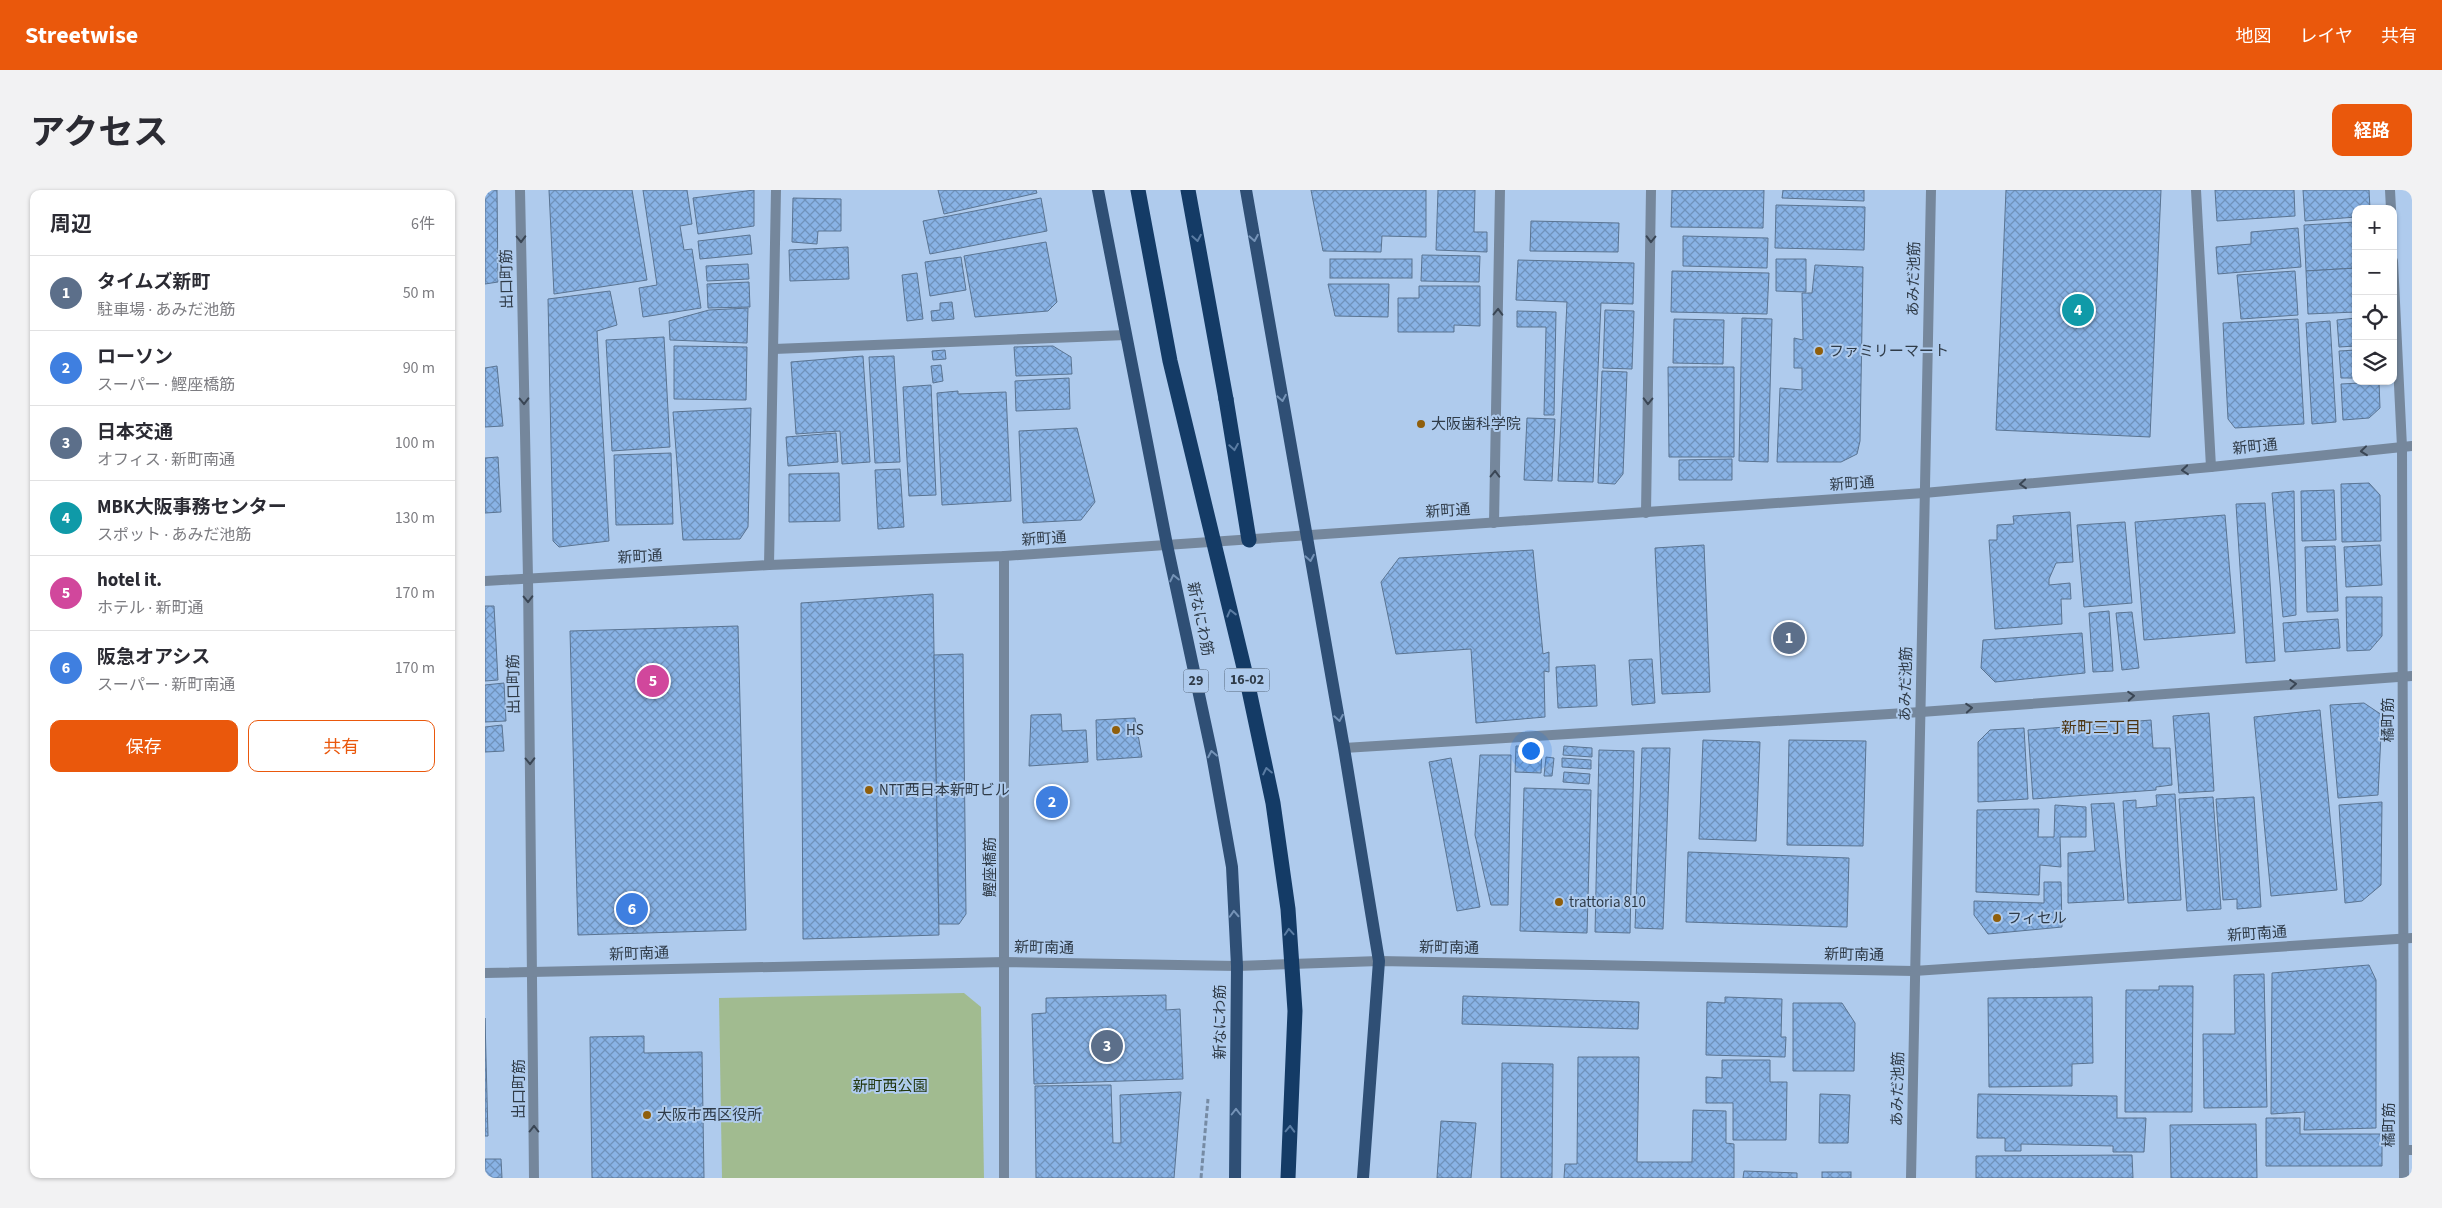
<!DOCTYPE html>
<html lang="ja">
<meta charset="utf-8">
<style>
body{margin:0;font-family:"Source Sans 3","Noto Sans JP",sans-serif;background:#f2f2f3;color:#2b2b33}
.controls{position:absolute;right:15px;top:15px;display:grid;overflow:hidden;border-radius:10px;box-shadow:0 1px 4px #0004}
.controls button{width:45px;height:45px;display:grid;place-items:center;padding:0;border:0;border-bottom:1px solid #e1e1e2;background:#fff;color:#2b2b33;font:25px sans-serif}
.you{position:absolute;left:1045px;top:560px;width:18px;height:18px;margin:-12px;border:4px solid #fff;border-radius:50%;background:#1a73e8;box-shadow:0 0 0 8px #1a73e833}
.badge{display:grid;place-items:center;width:32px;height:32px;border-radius:50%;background:#ea580c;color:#fff;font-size:16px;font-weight:700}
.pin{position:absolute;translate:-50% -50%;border:2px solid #fff;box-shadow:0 1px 5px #0006}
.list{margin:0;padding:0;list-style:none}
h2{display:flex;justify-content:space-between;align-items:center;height:65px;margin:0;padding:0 20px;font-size:21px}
h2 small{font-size:16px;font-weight:400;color:#7c7c81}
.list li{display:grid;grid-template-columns:32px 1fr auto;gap:15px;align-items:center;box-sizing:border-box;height:75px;padding:0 20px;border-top:1px solid #e1e1e2}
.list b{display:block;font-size:19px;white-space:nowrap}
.list p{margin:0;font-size:16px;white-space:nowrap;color:#7c7c81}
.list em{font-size:16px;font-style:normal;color:#7c7c81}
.actions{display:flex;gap:10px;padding:15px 20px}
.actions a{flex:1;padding:11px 0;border:1px solid #ea580c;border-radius:10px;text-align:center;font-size:18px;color:#ea580c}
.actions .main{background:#ea580c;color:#fff}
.icon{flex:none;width:28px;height:28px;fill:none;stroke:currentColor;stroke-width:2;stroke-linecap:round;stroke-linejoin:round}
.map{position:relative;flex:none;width:1927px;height:988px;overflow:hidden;border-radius:10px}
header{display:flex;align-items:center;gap:30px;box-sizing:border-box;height:70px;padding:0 25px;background:#ea580c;color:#fff}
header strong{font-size:24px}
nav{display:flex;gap:28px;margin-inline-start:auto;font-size:18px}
.intro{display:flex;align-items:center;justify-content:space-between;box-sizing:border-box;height:120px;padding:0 30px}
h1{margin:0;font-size:35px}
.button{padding:12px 22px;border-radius:10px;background:#ea580c;color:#fff;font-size:18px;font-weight:700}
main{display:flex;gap:30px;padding:0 30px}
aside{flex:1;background:#fff;border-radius:10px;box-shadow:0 1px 4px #0004}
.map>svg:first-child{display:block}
.green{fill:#a1bb90}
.building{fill:url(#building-cross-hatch);stroke:#5a7492}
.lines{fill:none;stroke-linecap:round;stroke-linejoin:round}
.path{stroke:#768ba4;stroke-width:3;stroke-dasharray:5 2.5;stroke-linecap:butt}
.minor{stroke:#75879c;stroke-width:10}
.tertiary{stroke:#75879c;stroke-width:10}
.primary{stroke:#2f4f75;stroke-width:12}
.motorway{stroke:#143b66;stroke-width:15}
.motorway-bridge{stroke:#143b66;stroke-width:15}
.oneway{stroke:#5a7ca3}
.oneway2{stroke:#7593b7}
.oneway3{stroke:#3a4655}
.poi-dot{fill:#905f0c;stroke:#afcbed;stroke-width:2}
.labels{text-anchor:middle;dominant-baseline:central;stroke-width:4;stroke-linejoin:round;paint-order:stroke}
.shield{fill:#afcbed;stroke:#55667a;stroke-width:1}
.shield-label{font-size:14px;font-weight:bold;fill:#2f3b48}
.street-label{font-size:15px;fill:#2f3b48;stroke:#afcbed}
.poi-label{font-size:15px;fill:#2f3b48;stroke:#afcbed;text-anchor:start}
.park-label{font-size:15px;fill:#21370f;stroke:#afcbed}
.neighbourhood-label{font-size:16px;fill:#4c3411;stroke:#afcbed}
</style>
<header>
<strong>Streetwise</strong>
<nav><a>地図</a><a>レイヤ</a><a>共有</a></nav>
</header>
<div class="intro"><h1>アクセス</h1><a class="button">経路</a></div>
<main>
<aside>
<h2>周辺<small>6件</small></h2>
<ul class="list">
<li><span class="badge" style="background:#5c6f8a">1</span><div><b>タイムズ新町</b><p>駐車場 · あみだ池筋</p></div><em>50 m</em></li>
<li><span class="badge" style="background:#3f7fe0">2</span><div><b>ローソン</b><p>スーパー · 鰹座橋筋</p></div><em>90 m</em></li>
<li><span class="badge" style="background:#5c6f8a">3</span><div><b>日本交通</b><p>オフィス · 新町南通</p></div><em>100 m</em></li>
<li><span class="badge" style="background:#0f9aa8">4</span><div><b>MBK大阪事務センター</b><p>スポット · あみだ池筋</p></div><em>130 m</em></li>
<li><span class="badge" style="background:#d1479c">5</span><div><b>hotel it.</b><p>ホテル · 新町通</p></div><em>170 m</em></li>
<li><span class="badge" style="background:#3f7fe0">6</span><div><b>阪急オアシス</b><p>スーパー · 新町南通</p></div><em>170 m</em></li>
</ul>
<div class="actions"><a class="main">保存</a><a>共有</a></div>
</aside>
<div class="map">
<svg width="1927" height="988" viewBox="0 0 1927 988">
<defs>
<pattern id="building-cross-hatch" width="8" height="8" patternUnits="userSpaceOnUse" patternTransform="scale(1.25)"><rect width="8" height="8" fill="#89b3e6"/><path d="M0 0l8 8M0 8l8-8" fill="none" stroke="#7093bc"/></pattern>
</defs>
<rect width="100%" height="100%" fill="#afcbed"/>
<path class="green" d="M479,803L496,817L499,988H237L234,808Z"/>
<g class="building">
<path d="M0,0H12L13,92L0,94Z"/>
<path d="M64,0H147L162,90L69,104Z"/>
<path d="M158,0H202L207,34L195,36L199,60L207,59L216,118L158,127L154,98L172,95Z"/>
<path d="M269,0V36L213,44L208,8Z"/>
<path d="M453,0H551L552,3L459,24Z"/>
<path d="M826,0H941V47L897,46L896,62L838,61Z"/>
<path d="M953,0H990L989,42H1002V62L951,60Z"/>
<path d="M1187,0H1279L1278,38L1186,37Z"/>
<path d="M1298,0H1379V11L1297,8Z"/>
<path d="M1521,0H1676L1665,247L1511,240Z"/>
<path d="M1730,0H1809L1810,26L1732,31Z"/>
<path d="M1818,0H1884L1885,19H1871V27L1820,31Z"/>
<path d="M308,8L356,9V41H333L332,54L307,52Z"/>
<path d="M556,8L562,41L445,64L438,31Z"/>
<path d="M1291,15L1380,17L1379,60L1290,58Z"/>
<path d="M1046,31L1134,33L1133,62L1045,61Z"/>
<path d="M1871,32V78L1821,81L1819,35Z"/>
<path d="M1813,38L1816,77L1733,84L1731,57L1766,54V42Z"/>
<path d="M265,45L267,64L215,69L213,51Z"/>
<path d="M1198,46L1283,48L1282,78L1198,76Z"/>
<path d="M561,52L572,112L563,121L490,127L479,66Z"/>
<path d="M363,57L364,89L305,91L304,60Z"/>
<path d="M937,65L995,66L994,92L936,91Z"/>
<path d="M476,67L481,100L445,106L440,72Z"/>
<rect x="845" y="69" width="82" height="19"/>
<path d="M1291,69H1321V102L1291,101Z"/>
<path d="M1033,70L1149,73L1148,114L1116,113L1108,292L1073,291L1082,112L1031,110Z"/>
<path d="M263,74L264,89L222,91L221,76Z"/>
<path d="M1330,75L1378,77L1375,251L1372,264L1356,272H1292L1295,198L1317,200V178H1309V148L1318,150L1317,103H1327Z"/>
<path d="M1871,78V122L1823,124L1821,81Z"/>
<path d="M1187,81L1284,83L1282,124L1186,122Z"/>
<path d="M1810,81L1813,125L1756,129L1752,85Z"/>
<path d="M432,83L438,129L422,131L417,85Z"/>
<path d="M264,92L265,117L223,118L222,94Z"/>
<path d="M843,94H904L903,127L850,126Z"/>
<path d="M934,96H995V136L969,135V142H913V108H934Z"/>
<path d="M125,101L132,135L112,141L124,351L74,357L68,351L63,109Z"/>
<path d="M467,112L469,129L447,131L446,121L455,120V113Z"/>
<path d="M263,118L262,153L185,150L184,131L224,120Z"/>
<path d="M1120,120L1149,121L1147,179L1118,178Z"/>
<path d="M1032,121L1071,122L1069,225H1059L1061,137H1032Z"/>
<path d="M1257,128L1287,129L1283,272L1254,271Z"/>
<path d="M1871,128V156L1854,157L1852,130Z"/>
<path d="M1189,129L1239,130L1238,174L1188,173Z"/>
<path d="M1813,129L1819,234L1750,238L1743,229L1738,133Z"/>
<path d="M1845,131L1851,232L1827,234L1821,133Z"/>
<path d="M179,147L185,257L127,261L121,150Z"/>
<path d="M189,156L262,157L261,210L189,209Z"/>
<path d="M568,156L586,167L587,184L531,186L529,157Z"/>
<path d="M460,160L461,169L448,170L447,161Z"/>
<path d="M1871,160V188H1856L1854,161Z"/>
<path d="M378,166L385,272L357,274L355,241L311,244L306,172Z"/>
<path d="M409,166L415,272L390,273L384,167Z"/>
<path d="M456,175L458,191L448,193L446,176Z"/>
<path d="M12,176L18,236L0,237V178Z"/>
<path d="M1183,177H1249V267H1184Z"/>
<path d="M1117,181L1142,182L1138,284L1130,294L1113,293Z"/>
<path d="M584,188L585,219L531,221L530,191Z"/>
<path d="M1894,192L1895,218L1884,228L1858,230L1856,194Z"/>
<path d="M446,195L451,305L424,306L418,197Z"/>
<path d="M473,201V204L521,202L526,311L457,315L452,203Z"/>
<path d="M266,218L263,337L255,349L198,350L188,222Z"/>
<path d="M1042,228L1070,229L1067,291L1039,290Z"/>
<path d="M592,238L610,312L596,330L538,333L534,241Z"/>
<path d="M351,243L353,272L303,276L301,247Z"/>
<path d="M186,263L188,334L131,335L129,265Z"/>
<path d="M13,267L16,322L0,323V268Z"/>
<path d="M1247,269V290H1194V270Z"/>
<path d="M415,279L419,337L393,339L390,280Z"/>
<path d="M354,283L355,331L304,332V284Z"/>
<path d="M1884,293L1895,305L1896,351L1857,352L1856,294Z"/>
<path d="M1849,300L1851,350L1817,351L1816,301Z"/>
<path d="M1809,301L1811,425L1798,427L1787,303Z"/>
<path d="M1780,313L1790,471L1761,473L1751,314Z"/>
<path d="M1585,322L1588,372L1571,373L1564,389V395L1585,393L1586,409H1576L1577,434L1510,439L1504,350H1512V335L1529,334L1528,326Z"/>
<path d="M1740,325L1750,443L1659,450L1650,332Z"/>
<path d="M1640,332L1647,413L1599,417L1592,335Z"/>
<path d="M1219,355L1225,502L1177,504L1170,358Z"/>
<path d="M1895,355L1897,395L1861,397L1859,357Z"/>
<path d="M1850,356L1853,421L1822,422L1820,357Z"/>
<path d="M1048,360L1058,464L1064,462V482L1059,481L1060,527L991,533L986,459L911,464L896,392L914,368Z"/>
<path d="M448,404L454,745L318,749L316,413Z"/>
<path d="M1861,407H1897V446L1885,460L1862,461Z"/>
<path d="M0,416H9L13,490L0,491Z"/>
<path d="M1624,421L1628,481L1608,482L1604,423Z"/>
<path d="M1647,422L1654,478L1637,480L1631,423Z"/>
<path d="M1853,429L1855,458L1800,462L1798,433Z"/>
<path d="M253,436L261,740L93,745L85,441Z"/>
<path d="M1597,443L1600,483L1510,492L1496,478L1498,450Z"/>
<path d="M478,464L481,724L474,734H454L449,465Z"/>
<path d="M1167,469L1170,513L1147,515L1144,470Z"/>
<path d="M1110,475L1112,516L1073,518L1071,477Z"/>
<path d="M19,493L21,531L0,532V495Z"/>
<path d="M1879,513L1897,525L1893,605L1853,608L1845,515Z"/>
<path d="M1835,520L1852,700L1786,706L1769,527Z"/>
<path d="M1724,523L1729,601L1694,603L1688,526Z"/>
<path d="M576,524L577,541L601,540L603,572L544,576L546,525Z"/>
<path d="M650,528L657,567L612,570L611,530Z"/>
<path d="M1666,530L1668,558H1685L1687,595L1671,597V600L1548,609L1543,540Z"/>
<path d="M17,535L19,561L0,562V537Z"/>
<path d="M1539,538L1543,609L1493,612V552L1505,540Z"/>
<path d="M1218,550L1275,552L1271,651L1214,649Z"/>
<path d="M1304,550L1381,551L1378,656L1302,655Z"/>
<path d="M1031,556L1057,557L1056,583L1030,582Z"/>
<path d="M1079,556L1107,558V567L1078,565Z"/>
<path d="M1157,558H1185L1178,739L1150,738Z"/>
<path d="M1114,560L1149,561L1145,743L1110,742Z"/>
<path d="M995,565H1026L1023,715H1006L990,645Z"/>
<path d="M1061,567L1069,568L1067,586H1059Z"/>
<path d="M966,568L995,717L972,721L944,572Z"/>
<path d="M1077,568L1106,570V579L1077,577Z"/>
<path d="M1079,582L1105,584L1104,594L1078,592Z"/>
<path d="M1039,598L1106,600L1102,743L1035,741Z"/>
<path d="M1690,604L1696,710L1643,713L1638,611L1651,610V618L1672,616L1671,605Z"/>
<path d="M1728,607L1736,719L1702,721L1694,609Z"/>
<path d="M1769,607L1776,717L1752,719V709L1738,710L1731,609Z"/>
<path d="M1897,612L1896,695L1877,711L1860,713L1854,615Z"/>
<path d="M1629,613L1639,710L1583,713V663L1610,661L1606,614Z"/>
<path d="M1570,615L1601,617V647H1575L1576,677L1555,675L1554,705L1491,702L1492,620L1554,619L1553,647H1569Z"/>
<path d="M1203,662L1364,668L1362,737L1201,732Z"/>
<path d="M1559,692H1576L1577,737L1503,744L1489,725V711L1559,713Z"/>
<path d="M1884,775L1891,790V938L1819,940L1820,922L1786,924L1787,783Z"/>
<path d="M1779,784L1782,917L1719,918L1718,844H1750L1749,785Z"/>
<path d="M1674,796H1708L1707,922H1640L1641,800H1674Z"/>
<path d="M681,805V820L695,819L698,889L549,894L547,824L561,823V808Z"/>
<path d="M978,806L1154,812L1153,839L977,834Z"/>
<path d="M1240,807L1297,809L1296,847H1301L1300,867L1221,865L1222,812L1240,813Z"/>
<path d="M1607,807L1608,873L1587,874V896L1504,897L1503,808Z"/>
<path d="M1308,813H1357L1370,833L1369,881H1308Z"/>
<path d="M0,828L3,946H0Z"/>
<path d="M159,846V863L217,862L219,988H107L105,847Z"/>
<path d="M1093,867H1154L1152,972H1207L1208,920L1241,921V953L1249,954V988H1079L1080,974H1092Z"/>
<path d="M1237,870H1285V892H1302L1301,950H1248V913H1221V887L1237,888Z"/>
<path d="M1017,873L1068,874L1067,988H1016Z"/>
<path d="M626,895L628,953H636L635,905L696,902L689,988H551L550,896Z"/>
<path d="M1335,904L1365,905L1363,953H1334Z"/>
<path d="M1493,904L1632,906V928H1661L1659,962H1628V956L1536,954V961H1520V948H1492Z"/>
<path d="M1781,928H1815V944H1897V976H1781Z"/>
<path d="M956,931L991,933L986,988H952Z"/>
<path d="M1771,934L1772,988H1686L1685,935Z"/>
<path d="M1647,965L1648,988H1491V966Z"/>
<path d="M0,969H16L17,988H0Z"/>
<path d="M1259,981L1312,983V988H1258Z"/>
<rect x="1337" y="982" width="29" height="6"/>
</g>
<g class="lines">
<path class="path" d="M716,988L723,909"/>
<g class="minor">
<path d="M35,0L43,388L49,988"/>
<path d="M1711,0L1726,277"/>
<path d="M289,159L641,145"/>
<path d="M1439,303L1726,277L1927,256"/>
<path d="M1161,323L1166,0"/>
<path d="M1009,333L1015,0"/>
<path d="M519,366V988"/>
<path d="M284,375L291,0"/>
<path d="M859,558L1436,522L1927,486"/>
<path d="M1919,960H1927"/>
</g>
<g class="tertiary">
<path d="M1905,0L1906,19"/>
<path d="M1908,71L1917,257L1919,988"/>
<path d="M0,391L284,375L519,366L1439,303"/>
<path d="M0,783L520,772L752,776L894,771L1429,781L1927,748"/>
<path d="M1426,988L1446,0"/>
</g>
<g class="primary">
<path d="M613,0L682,355L727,565L747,677L752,776L750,988"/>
<path d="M761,0L859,558L894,771L878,988"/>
</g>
<path class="motorway" d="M741,209L764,350"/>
<g class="motorway-bridge">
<path d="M653,0L685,171L761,486L788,613L803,719L810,821L803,988"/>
<path d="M703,0L741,209"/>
</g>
</g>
<defs><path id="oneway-chevron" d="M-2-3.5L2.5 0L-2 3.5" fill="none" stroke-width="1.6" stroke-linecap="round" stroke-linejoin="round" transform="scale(1.25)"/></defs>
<g class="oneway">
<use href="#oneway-chevron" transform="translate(712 48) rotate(80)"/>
<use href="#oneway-chevron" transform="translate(749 257) rotate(81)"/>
<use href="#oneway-chevron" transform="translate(746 423) rotate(-104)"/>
<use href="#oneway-chevron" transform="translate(782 581) rotate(-102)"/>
<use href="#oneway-chevron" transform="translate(804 742) rotate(-94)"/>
<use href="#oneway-chevron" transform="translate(805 939) rotate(-88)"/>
</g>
<g class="oneway2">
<use href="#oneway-chevron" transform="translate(769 48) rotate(80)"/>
<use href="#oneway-chevron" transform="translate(797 208) rotate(80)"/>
<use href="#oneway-chevron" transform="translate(825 368) rotate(80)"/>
<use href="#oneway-chevron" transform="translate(689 388) rotate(-102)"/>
<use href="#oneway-chevron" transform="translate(854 528) rotate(80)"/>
<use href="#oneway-chevron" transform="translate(727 564) rotate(-101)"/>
<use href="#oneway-chevron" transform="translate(749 724) rotate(-93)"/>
<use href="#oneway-chevron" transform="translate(751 922) rotate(-90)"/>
</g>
<g class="oneway3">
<use href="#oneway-chevron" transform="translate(36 49) rotate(89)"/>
<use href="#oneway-chevron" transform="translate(1166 49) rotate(91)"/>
<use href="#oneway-chevron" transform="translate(1013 122) rotate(-89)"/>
<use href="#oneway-chevron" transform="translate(39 211) rotate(89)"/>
<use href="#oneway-chevron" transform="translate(1163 211) rotate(91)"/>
<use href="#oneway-chevron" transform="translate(1879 261) rotate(174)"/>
<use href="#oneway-chevron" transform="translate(1700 280) rotate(175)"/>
<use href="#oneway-chevron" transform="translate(1010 284) rotate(-89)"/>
<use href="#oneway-chevron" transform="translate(1538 294) rotate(175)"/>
<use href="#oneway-chevron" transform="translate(43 409) rotate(89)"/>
<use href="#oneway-chevron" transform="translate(1808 494) rotate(-4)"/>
<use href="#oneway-chevron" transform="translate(1646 506) rotate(-4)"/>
<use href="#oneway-chevron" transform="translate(1484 518) rotate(-4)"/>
<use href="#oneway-chevron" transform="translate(45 571) rotate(89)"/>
<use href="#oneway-chevron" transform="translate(49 939) rotate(-90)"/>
</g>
<g class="poi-dot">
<circle cx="1334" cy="161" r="5"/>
<circle cx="936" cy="234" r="5"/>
<circle cx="631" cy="540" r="5"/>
<circle cx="384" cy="600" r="5"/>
<circle cx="1074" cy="712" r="5"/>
<circle cx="1512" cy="728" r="5"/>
<circle cx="162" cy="925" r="5"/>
</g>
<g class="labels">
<g class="shield">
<rect x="739.5" y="478.5" width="45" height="23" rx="4"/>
<rect x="698.5" y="479.5" width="25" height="23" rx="4"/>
</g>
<g class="shield-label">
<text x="762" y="490">16-02</text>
<text x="711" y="491">29</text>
</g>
<g class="street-label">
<text transform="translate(22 89) rotate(-91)">出口町筋</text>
<text transform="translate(1429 89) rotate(-89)">あみだ池筋</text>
<text transform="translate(1770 257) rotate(-6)">新町通</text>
<text transform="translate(1367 294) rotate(-4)">新町通</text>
<text transform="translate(963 321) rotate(-4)">新町通</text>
<text transform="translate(559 349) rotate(-4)">新町通</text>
<text transform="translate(155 367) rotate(-3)">新町通</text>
<text transform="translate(715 429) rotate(78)">新なにわ筋</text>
<text transform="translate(29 494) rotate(-91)">出口町筋</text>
<text transform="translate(1421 494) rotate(-89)">あみだ池筋</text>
<text transform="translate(1903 530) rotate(-90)">橘町筋</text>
<text transform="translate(505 677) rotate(-90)">鰹座橋筋</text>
<text transform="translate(1772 744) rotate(-4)">新町南通</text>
<text transform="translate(559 758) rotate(1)">新町南通</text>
<text transform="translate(964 758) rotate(1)">新町南通</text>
<text transform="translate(154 764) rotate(-2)">新町南通</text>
<text transform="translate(1369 765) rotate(1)">新町南通</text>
<text transform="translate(735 832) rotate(-90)">新なにわ筋</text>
<text transform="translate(34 899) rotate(-90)">出口町筋</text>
<text transform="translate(1413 899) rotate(-89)">あみだ池筋</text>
<text transform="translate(1904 935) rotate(-90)">橘町筋</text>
</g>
<g class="poi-label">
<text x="1344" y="161">ファミリーマート</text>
<text x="946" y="234">大阪歯科学院</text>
<text x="641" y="540">HS</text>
<text x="394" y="600">NTT西日本新町ビル</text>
<text x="1084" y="712">trattoria 810</text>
<text x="1522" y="728">フィセル</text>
<text x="172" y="925">大阪市西区役所</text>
</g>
<g class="park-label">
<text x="405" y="896">新町西公園</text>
</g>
<g class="neighbourhood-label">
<text x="1616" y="538">新町三丁目</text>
</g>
</g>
</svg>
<div class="controls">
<button>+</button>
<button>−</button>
<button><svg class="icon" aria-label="locate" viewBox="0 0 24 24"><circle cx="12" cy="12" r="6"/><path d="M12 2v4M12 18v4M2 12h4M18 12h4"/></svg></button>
<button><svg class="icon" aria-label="layers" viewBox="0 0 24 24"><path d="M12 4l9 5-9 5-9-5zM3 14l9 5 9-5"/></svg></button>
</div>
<div class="you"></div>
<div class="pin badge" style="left:1304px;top:448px;background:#5c6f8a">1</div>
<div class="pin badge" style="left:567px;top:612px;background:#3f7fe0">2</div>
<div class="pin badge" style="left:622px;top:856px;background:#5c6f8a">3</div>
<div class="pin badge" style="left:1593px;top:120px;background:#0f9aa8">4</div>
<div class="pin badge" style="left:168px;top:491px;background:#d1479c">5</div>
<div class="pin badge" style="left:147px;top:719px;background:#3f7fe0">6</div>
</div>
</main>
